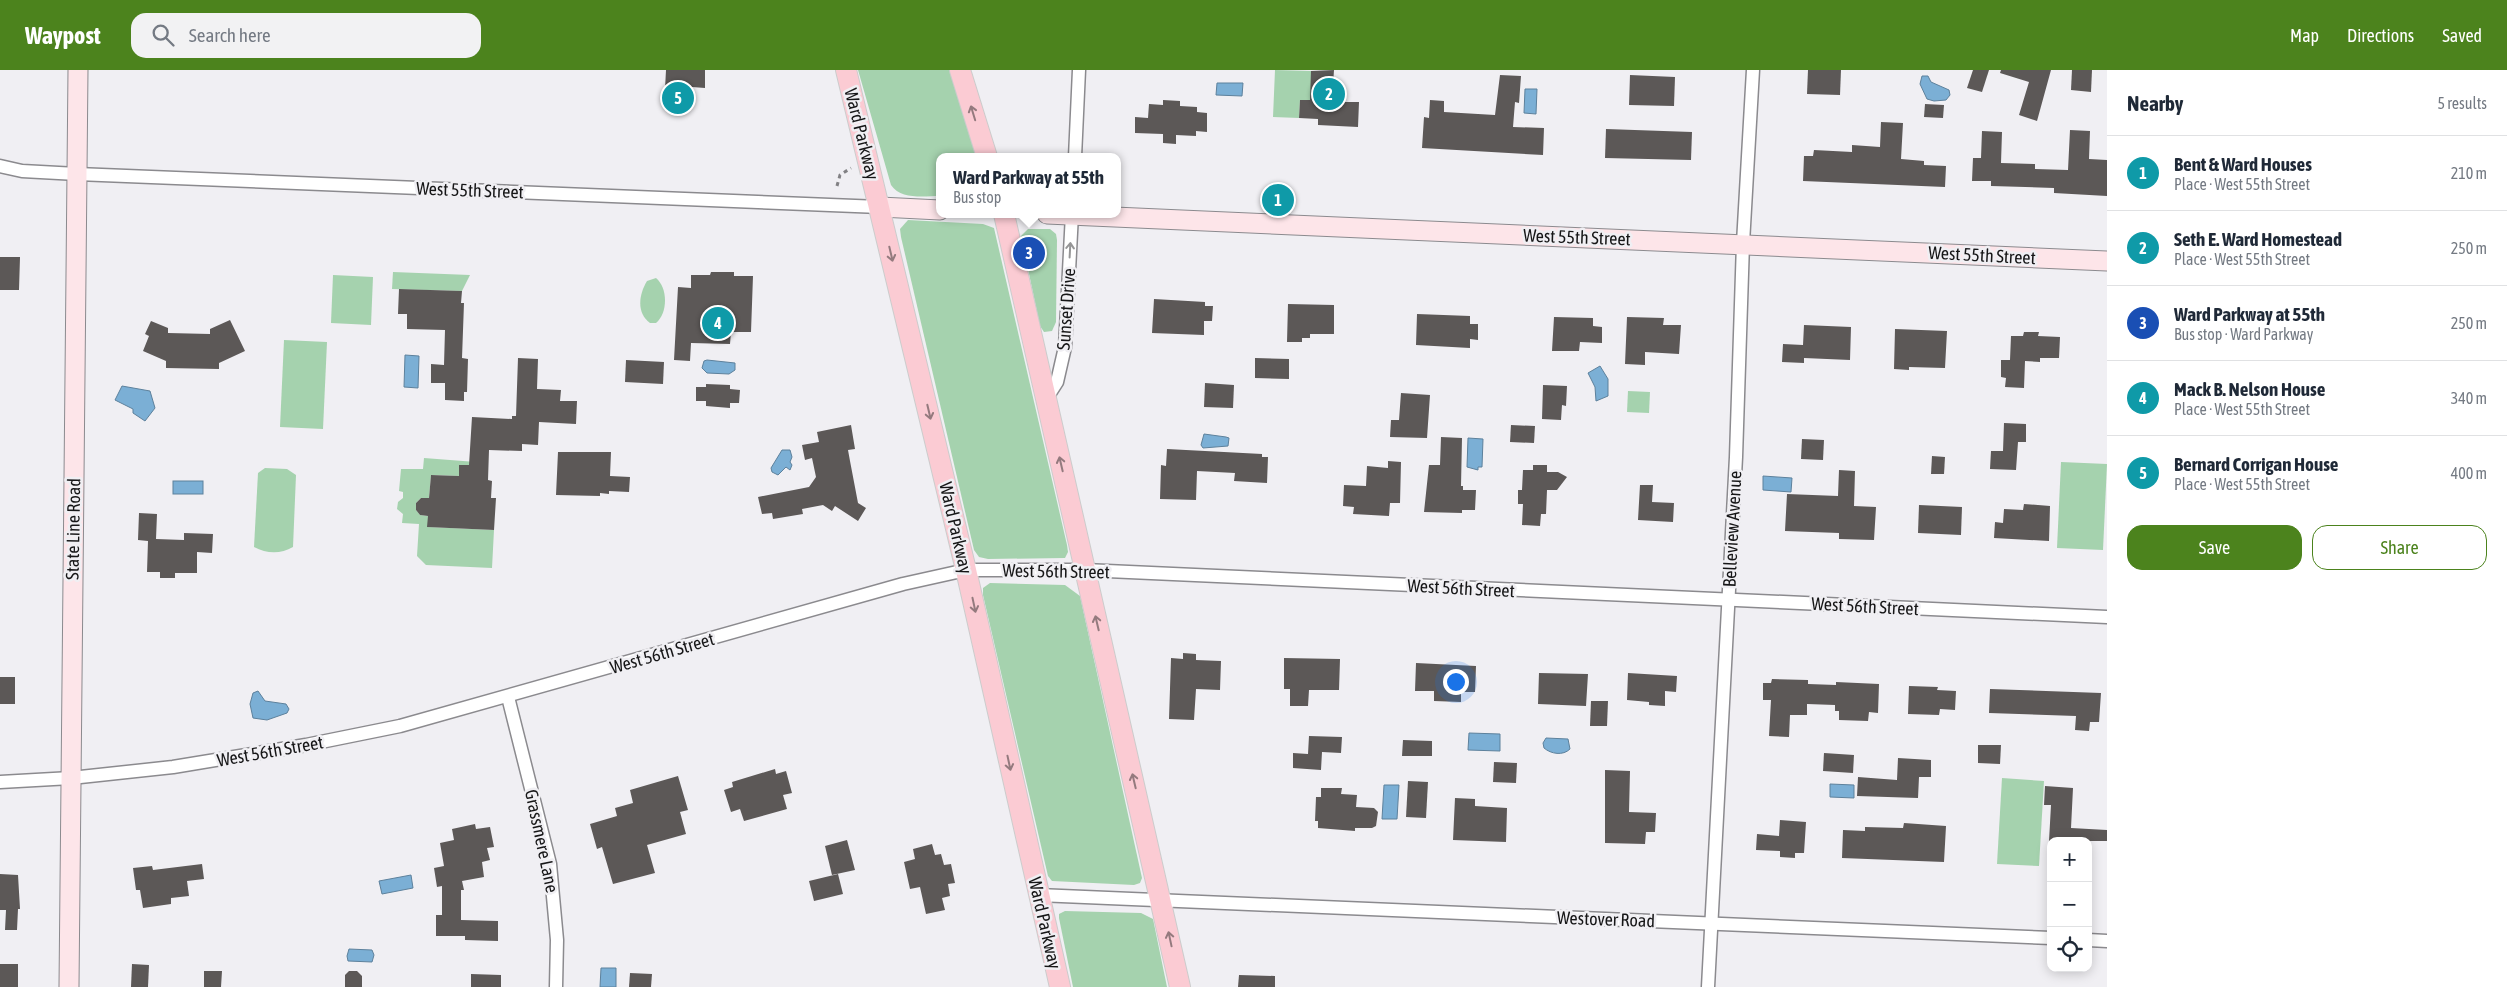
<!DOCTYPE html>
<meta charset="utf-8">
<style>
body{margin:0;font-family:"Asap Condensed",sans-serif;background:#f2f2f3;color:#1f2937}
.controls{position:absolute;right:15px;bottom:15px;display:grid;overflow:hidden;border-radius:10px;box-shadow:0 2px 12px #0003}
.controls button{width:45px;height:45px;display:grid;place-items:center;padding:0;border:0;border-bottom:1px solid #e0e1e3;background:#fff;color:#1f2937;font:25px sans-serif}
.you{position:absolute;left:1455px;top:611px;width:18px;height:18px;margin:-12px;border:4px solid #fff;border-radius:50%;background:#1a73e8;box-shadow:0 0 0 8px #1a73e833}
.badge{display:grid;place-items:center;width:32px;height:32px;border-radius:50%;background:#4c831d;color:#fff;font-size:16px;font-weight:700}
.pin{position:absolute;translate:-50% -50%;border:2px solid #fff;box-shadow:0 1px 5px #0006}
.popup{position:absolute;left:936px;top:83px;width:185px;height:65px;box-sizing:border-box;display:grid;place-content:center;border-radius:10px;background:#fff;filter:drop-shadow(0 1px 4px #0005);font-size:16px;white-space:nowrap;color:#747a83}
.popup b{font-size:19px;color:#1f2937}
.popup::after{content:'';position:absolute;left:50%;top:100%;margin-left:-10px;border:10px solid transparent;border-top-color:#fff}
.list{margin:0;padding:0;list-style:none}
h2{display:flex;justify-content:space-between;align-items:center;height:65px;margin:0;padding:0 20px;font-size:21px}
h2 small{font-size:16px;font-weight:400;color:#747a83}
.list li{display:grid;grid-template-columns:32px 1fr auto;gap:15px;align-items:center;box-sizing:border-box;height:75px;padding:0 20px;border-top:1px solid #e0e1e3}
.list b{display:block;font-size:19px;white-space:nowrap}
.list p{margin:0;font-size:16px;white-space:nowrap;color:#747a83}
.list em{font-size:16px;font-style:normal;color:#747a83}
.actions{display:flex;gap:10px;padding:15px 20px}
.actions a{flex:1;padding:11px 0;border:1px solid #4c831d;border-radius:15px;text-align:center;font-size:18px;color:#4c831d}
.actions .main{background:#4c831d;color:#fff}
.icon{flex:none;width:28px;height:28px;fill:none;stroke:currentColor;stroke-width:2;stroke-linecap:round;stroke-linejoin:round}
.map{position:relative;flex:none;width:2107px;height:917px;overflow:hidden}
header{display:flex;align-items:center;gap:30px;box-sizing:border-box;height:70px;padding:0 25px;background:#4c831d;color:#fff}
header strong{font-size:24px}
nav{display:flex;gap:28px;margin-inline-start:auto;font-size:18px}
.search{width:350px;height:45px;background:#f2f2f3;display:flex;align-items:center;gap:12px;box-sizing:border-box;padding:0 18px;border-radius:15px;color:#747a83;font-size:19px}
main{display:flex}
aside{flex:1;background:#fff}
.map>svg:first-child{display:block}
.green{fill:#a5d2ae}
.water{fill:#7bafd5;stroke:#5d819c}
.building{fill:#5c5857}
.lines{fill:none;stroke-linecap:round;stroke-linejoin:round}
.street-casing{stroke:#8b8a8e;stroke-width:15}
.secondary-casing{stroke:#8b8a8e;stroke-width:21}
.primary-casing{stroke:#ccc;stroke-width:22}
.path{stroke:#828184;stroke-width:3;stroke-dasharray:4 4;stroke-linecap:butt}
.street{stroke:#fff;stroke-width:12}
.secondary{stroke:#fde5e9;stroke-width:19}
.primary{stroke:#fbcbd3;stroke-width:20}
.oneway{stroke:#947a7e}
.oneway2{stroke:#969697}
.labels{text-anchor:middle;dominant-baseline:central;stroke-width:5;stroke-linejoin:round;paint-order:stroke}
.street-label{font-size:18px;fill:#161617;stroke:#f0eff3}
</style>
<header>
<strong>Waypost</strong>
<div class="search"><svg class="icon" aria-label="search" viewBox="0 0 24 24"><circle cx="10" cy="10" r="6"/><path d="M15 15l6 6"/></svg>Search here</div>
<nav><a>Map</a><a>Directions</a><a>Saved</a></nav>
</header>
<main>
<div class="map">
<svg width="2107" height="917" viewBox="0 0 2107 917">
<rect width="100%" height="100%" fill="#f0eff3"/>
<g class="green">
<path d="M858,0H955L978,87H940V126C924,126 901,130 891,115Z"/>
<path d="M1275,0L1311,1L1316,31L1300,30L1299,48L1273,47Z"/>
<path d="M908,150L983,154L994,158L1067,475L1068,482L1065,488L988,489L979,487L974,480L901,167L900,159Z"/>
<path d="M1028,159H1050L1056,164L1057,170L1056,252L1052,261L1044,262L1040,256L1021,166Z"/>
<path d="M393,202L470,205L462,221L392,219Z"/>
<path d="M333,205L373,207L371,255L331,253Z"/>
<path d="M656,208C668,218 668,243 656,253H650C636,243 639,224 647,211Z"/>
<path d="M284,270L327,272L323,359L280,357Z"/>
<path d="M1628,321L1650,322L1649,343L1627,342Z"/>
<path d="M424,388L476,392V399L462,395L459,406L431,405L429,428H421L416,433V440L420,445L428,446V457L494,460L492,498L426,495L417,486L419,454L402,453L403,444L397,439L398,432L403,428V422L399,421L401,399H423Z"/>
<path d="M2061,392L2107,394L2103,480L2057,478Z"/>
<path d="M265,398L287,399L296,405L293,477C281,484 267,484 254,477L258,403Z"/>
<path d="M990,513L1065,515L1080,526L1142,808L1140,813L1134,815L1052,811L1048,806L983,525V518Z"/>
<path d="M2002,708L2044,711L2039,796L1997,794Z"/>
<path d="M1065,841L1141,843L1153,849L1167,917H1073L1059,848V844Z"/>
</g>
<g class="water">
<path d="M1922,6H1928L1931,12L1949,20L1950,25L1946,30L1934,31L1927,29L1920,14Z"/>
<path d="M1217,13H1243L1242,26L1216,25Z"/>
<path d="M1525,19H1537L1536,44L1524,43Z"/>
<path d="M405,285L419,286L418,318L404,317Z"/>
<path d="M707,290L735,293V300L729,304L707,303L702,298L704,291Z"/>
<path d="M1600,296L1608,309V326L1596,331L1595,317L1588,303Z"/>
<path d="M122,316L150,321L155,338L145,351L133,343V339L115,330Z"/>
<path d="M1204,364L1226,367L1229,368L1228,376L1203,378L1201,375Z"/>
<path d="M1468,368L1483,369L1482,397H1478V400L1467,397Z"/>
<path d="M782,380H790L792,387L790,392L792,395L790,400L786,397L778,405L772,402L771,398Z"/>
<path d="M1763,406L1792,408L1791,422L1763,420Z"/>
<rect x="173" y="411" width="30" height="13"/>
<path d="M258,621L265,631L286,634L289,639L287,643L267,650L253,648L250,634L253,623Z"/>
<path d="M1469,663L1500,664V681L1468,680Z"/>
<path d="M1546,668L1568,669L1570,679C1563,686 1551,684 1544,678L1543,673Z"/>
<path d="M1830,714L1854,715V728L1830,727Z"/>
<path d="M1384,715H1399L1397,749H1382Z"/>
<path d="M411,805L413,818L382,824L379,811Z"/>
<path d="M349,879L372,880L374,885L372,892L348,891L347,886Z"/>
<path d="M601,898H616V917H600Z"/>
</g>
<g class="building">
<path d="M666,0H705V18L692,17L691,40L664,38Z"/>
<path d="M1334,0L1333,15H1342V32H1359L1358,57L1318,55V49L1299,48L1300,30H1310L1311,1Z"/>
<path d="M1808,0H1841L1840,25L1807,24Z"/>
<path d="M1973,0H1989L1982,22L1967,18Z"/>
<path d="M2001,0H2051L2037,51L2019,45L2029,12L2000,3Z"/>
<path d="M2072,0H2092L2091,22L2071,20Z"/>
<path d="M1500,5L1521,6L1519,33L1515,32L1513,57L1544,58L1543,85L1422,78L1424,47L1429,48L1430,30L1444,31V42L1495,45Z"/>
<path d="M1630,5L1675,7L1674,36L1629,35Z"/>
<path d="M1163,30L1180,31V36L1197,37V42L1207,43V62L1196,61V66L1176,65V74L1163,73V64L1135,63V47L1148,48L1149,34L1163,35Z"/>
<path d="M1925,34L1944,35L1943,48L1924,47Z"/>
<path d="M1881,52L1903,53L1901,89L1924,91V95L1946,96L1945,117L1803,111L1804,86H1813L1814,80L1852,82V75L1880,77Z"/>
<path d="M1606,59L1692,62L1691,90L1605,88Z"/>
<path d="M2070,60L2090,61L2089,89L2107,90V126L2054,123V118L1991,116V111H1972L1973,88H1981L1982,61L2002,62L2001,93L2035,94V99L2068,100Z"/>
<path d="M0,187H20L19,220H0Z"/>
<path d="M711,202H734V206H753L751,262H731L730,274L691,273L690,291L674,290L678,217L691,218V205H710Z"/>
<path d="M399,219L462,221L461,233H464L462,288L468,289L467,322H464V331L445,330V313H431V294L444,295L445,260L407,259V244H398Z"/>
<path d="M1154,229L1205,232V236H1213L1212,251H1204V265L1152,263Z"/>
<path d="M1288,234L1334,235V264H1310V268H1302V272H1287Z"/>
<path d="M1417,244L1470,246V254H1478V270L1470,269V278L1416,275Z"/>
<path d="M1554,247L1593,248V256L1602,257V273L1580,272L1579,281H1552Z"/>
<path d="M1627,247L1664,248L1663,255H1681L1679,284L1645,282V295L1625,294Z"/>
<path d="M230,250L245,281L219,293V299L166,298V291L143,281L149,266L145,264L151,251L168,258V263L210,264V259Z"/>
<path d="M1804,255L1851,257L1850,290L1804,288V293L1782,292L1783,274L1803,275Z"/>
<path d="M1895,259L1947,261L1945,298L1909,297V300L1894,299Z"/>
<path d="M2024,262H2039L2038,266L2060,267L2059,288H2040V292L2025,291L2024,318L2005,317L2006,308L2001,307V290H2010L2011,266H2023Z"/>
<path d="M518,288L538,289L537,319L561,320L560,331H577L576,354L539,352L538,375L522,374V381L489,380L488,410L492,411L491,428H496L494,460L427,457L428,446L420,445L416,440V433L421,428H429L431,405L459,406V395H469L472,347L512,349V346H516Z"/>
<path d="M1255,288L1289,289V309L1255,308Z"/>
<path d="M626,290L664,292L663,314L625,312Z"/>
<path d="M1205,313L1234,315L1233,338L1204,337Z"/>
<path d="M706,314L730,315V319L740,320L739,333H730V338L706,336V331H696V317H706Z"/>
<path d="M1543,315L1567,316L1566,336L1562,335L1561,350L1542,349Z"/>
<path d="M1401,323L1430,325L1427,368L1390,367L1391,350H1399Z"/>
<path d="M2004,353L2026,354V372H2018L2016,400L1990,399L1991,381H2003Z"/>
<path d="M851,355L855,379L848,380L850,391L858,433L866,438L858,451L835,436L832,441L823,435L802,439L803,444L773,449L772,443L762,444L758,427L809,417L816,407L812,388L805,390L802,375L819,372L817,362Z"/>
<path d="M1511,355L1535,356L1534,373L1510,372Z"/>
<path d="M1441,367L1462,368L1461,416H1463V420H1476L1475,440H1462V443L1424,442L1429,395H1440Z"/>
<path d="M1802,369L1824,370L1823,390L1801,389Z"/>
<path d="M1167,379L1262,384V387H1268L1267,413L1234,411L1235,403L1197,401L1196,430L1160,429L1161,395L1166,396Z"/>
<path d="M558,382H611L610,406L630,407L629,422L609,421V424L600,423V426L556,425Z"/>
<path d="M1932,386L1945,387L1944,404H1931Z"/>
<path d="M1388,391L1401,392L1400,433H1390L1389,446L1353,444L1354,437L1343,436L1344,415L1366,416L1367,396L1388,398Z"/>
<path d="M1533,395H1547V402H1558L1567,407L1557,420H1547L1546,444H1541L1540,456L1522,455L1523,434H1518V420H1522L1523,400H1533Z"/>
<path d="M1839,400L1855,401L1854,436L1876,437L1874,470L1839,469V463L1785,461L1787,424L1838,426Z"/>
<path d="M1640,415H1653L1652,432L1674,433L1673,452L1638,450Z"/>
<path d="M2024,434L2050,436L2049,471L1994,468L1995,452L2003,453L2004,439L2023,440Z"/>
<path d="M1919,435L1962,437L1961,465L1918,463Z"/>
<path d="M139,443L157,444L156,469L184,470V463L213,464L212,483L197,482V503H175V508H160V502H147L148,471L138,470Z"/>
<path d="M1183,583L1196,584V590L1221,591L1220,620L1196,619L1194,650L1169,649L1171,588L1183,589Z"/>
<path d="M1284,588L1340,589L1339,620H1309L1308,636H1290V619H1284Z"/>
<path d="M1416,593L1476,596L1475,622H1461V632L1434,631V621H1415Z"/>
<path d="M1539,603L1588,604L1586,636L1538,634Z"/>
<path d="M1628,603L1677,606L1676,622L1665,621V636L1649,635V632L1627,630Z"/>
<rect x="0" y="607" width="15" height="27"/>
<path d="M1772,609L1808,610V614L1836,615V612L1879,614L1878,643L1869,642L1868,651L1839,650V641H1835V635L1807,634V645H1790L1789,667L1769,666L1771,630H1763V613H1771Z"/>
<path d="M1909,616L1938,617L1937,620L1956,621L1955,640L1940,639L1939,645L1908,644Z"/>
<path d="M1990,619L2101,623L2099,652H2090L2089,661L2075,660L2076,646L1989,643Z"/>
<path d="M1591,631H1608L1607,656H1590Z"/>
<path d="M1309,666L1342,667L1341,683L1322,682L1321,700L1293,698V683L1308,684Z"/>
<path d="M1403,670L1432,671V686H1402Z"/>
<path d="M1978,675H2001L2000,694L1978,693Z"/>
<path d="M1824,683L1854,685L1853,703L1823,701Z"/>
<path d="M1898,688L1931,690V707H1919L1918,728L1857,726L1858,707L1897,710Z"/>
<path d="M1494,692L1517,693L1516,713L1493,712Z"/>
<path d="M775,699L776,704L786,701L792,723L783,725L787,739L744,751L740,739L731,742L724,720L733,717L732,712Z"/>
<path d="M1605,700L1630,701L1629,742L1656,743L1655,762H1646L1645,774L1605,773Z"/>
<path d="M678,706L688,740L680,742L686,764L647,775L655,803L613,814L602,777L597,779L590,754L617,746L615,738L633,733L630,720Z"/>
<path d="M1408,711L1428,712L1426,748L1406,747Z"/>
<path d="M2045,716L2073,718L2071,758L2107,760V771H2049L2051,735H2044Z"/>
<path d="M1321,718H1342L1341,724L1357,725L1356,737L1374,738L1378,742L1376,756L1372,758H1355V761L1318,758V751H1315L1316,727H1321Z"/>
<path d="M1455,728L1475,729V736L1507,738L1506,772L1453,770Z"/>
<path d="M1780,750L1806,752L1804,783H1795V788L1780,787V781L1756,780L1757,764L1779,766Z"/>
<path d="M1904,753L1946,756L1944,792L1842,788L1843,760L1865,761V757L1903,758Z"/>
<path d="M475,754L476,759L490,757L494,777L487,778L490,790L482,792L484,807L462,811L464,820H461V850L498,851V871L465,870V866H436V845H442V816L437,817L434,798L444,796L440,773L454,770L452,759Z"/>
<path d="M847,770L855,800L832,805L825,776Z"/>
<path d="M932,774L935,785L941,784L944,795L951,794L955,813L948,814L950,826L942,828L945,840L926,844L920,817L910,819L904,792L915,789L913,779Z"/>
<path d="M202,794L204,809L187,811L189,826L171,828V834L143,838L140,820H136L133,798L152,796L153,800Z"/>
<path d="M0,804L18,805L20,839H18L17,860H5L6,840H0Z"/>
<path d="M838,804L843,824L814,831L809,811Z"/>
<rect x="0" y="894" width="18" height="23"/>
<path d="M132,894L149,895L148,917H131Z"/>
<path d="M204,901H222L221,917H204Z"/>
<path d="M349,901H357L362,906V917H345V905Z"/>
<path d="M630,903L652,904L651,917H629Z"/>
<path d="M471,904L501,905V917H471Z"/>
<path d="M1239,905L1275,906V917H1238Z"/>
</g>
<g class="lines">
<g class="street-casing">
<g id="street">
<path d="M1075,87L1079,0"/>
<path d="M0,96L22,101L77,104L880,137"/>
<path d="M1046,329L1057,312L1065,277L1072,144"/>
<path d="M508,627L550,794L557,870L556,917"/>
<path d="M0,712L71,708L173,697L306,675L400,656L903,514L966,500H1085L2107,547"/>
<path d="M1038,825L2051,868"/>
<path d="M2088,870L2107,871"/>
<path d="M1708,917L1736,387L1743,173L1753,0"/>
</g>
</g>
<g class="secondary-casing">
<g id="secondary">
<path d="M880,137L940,140"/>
<path d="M1047,144L2107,191"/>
<path d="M69,917L78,0"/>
</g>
</g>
<g class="primary-casing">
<g id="primary">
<path d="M846,0L966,500L1060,917"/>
<path d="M960,0L987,87"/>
<path d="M1004,144L1180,917"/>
</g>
</g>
<path class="path" d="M837,116L840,105L851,98"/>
<use href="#street" class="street"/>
<use href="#secondary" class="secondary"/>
<use href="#primary" class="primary"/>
</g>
<defs><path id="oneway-shaft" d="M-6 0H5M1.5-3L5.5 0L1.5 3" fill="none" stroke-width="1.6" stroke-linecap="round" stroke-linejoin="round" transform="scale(1.25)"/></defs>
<g class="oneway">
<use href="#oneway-shaft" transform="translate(973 43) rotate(-107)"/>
<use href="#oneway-shaft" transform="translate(891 184) rotate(77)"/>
<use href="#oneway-shaft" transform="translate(929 342) rotate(77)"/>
<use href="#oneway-shaft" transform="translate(1061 394) rotate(-103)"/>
<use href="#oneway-shaft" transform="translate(974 535) rotate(78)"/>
<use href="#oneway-shaft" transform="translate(1097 553) rotate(-103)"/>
<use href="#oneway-shaft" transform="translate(1009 693) rotate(78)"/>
<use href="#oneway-shaft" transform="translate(1134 711) rotate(-103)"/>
<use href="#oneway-shaft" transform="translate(1170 869) rotate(-102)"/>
</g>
<use class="oneway2" href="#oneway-shaft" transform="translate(1070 180) rotate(-87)"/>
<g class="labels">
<g class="street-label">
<text transform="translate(862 64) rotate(76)">Ward Parkway</text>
<text transform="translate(470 120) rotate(2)">West 55th Street</text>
<text transform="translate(1577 167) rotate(2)">West 55th Street</text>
<text transform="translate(1982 185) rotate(3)">West 55th Street</text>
<text transform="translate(1066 239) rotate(-86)">Sunset Drive</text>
<text transform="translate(956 458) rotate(77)">Ward Parkway</text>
<text transform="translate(73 459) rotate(-89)">State Line Road</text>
<text transform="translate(1732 459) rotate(-87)">Belleview Avenue</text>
<text transform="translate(1056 501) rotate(1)">West 56th Street</text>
<text transform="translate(1461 518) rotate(3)">West 56th Street</text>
<text transform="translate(1865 536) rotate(3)">West 56th Street</text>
<text transform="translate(662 583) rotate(-16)">West 56th Street</text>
<text transform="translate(270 681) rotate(-10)">West 56th Street</text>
<text transform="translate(542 771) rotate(78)">Grassmere Lane</text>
<text transform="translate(1606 849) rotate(2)">Westover Road</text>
<text transform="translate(1045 853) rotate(77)">Ward Parkway</text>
</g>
</g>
</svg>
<div class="controls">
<button>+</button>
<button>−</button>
<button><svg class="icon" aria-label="locate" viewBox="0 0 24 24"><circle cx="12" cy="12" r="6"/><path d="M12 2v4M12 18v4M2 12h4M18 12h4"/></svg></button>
</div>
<div class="you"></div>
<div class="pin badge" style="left:1278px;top:130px;background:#0f9aa8">1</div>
<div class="pin badge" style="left:1329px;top:24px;background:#0f9aa8">2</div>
<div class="pin badge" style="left:1029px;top:183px;background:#1a4fb4">3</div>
<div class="popup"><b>Ward Parkway at 55th</b>Bus stop</div>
<div class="pin badge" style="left:718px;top:253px;background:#0f9aa8">4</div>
<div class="pin badge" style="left:678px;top:28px;background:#0f9aa8">5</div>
</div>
<aside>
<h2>Nearby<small>5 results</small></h2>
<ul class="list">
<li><span class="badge" style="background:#0f9aa8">1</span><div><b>Bent &amp; Ward Houses</b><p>Place · West 55th Street</p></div><em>210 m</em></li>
<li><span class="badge" style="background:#0f9aa8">2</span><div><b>Seth E. Ward Homestead</b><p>Place · West 55th Street</p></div><em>250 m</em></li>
<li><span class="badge" style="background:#1a4fb4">3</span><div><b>Ward Parkway at 55th</b><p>Bus stop · Ward Parkway</p></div><em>250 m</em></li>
<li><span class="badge" style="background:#0f9aa8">4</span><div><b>Mack B. Nelson House</b><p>Place · West 55th Street</p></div><em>340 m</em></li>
<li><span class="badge" style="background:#0f9aa8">5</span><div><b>Bernard Corrigan House</b><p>Place · West 55th Street</p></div><em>400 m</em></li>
</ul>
<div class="actions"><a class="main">Save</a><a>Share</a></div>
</aside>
</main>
